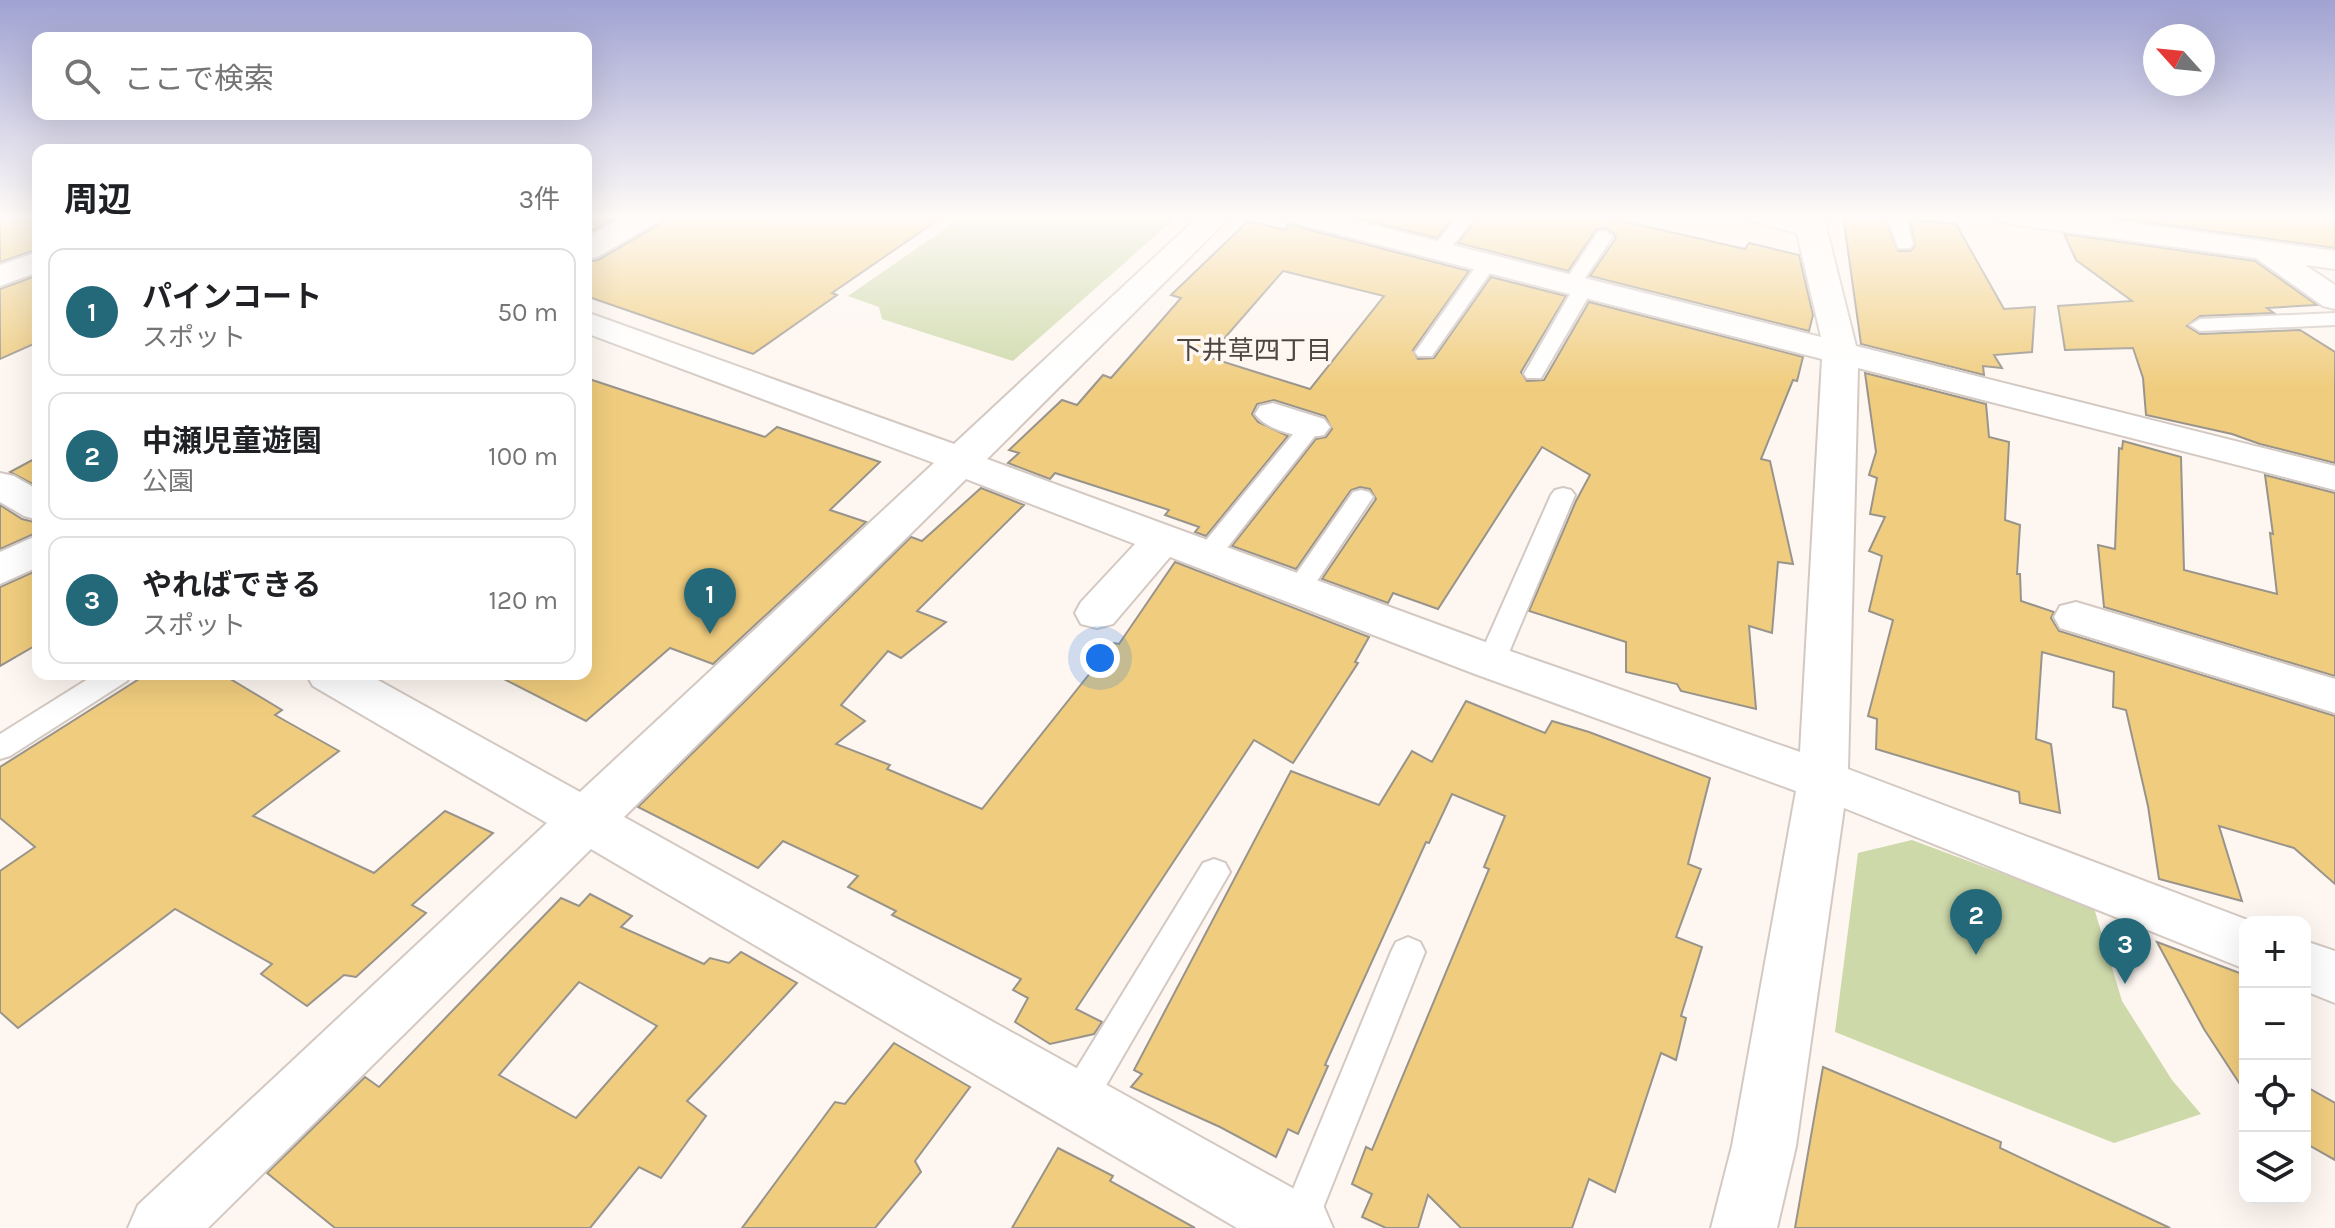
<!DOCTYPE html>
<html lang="ja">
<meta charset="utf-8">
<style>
body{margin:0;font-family:Karla,"Noto Sans JP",sans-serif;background:#f2f2f2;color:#202124}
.controls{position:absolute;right:24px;bottom:24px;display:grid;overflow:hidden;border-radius:16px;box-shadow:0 8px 32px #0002}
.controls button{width:72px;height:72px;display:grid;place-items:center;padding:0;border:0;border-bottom:2px solid #e0e0e0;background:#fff;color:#202124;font:40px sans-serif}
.compass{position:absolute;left:2143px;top:24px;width:72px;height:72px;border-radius:50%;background:#fff;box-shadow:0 8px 32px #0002;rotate:297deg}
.you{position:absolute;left:1100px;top:658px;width:28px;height:28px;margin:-20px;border:6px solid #fff;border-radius:50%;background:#1a73e8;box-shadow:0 0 0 12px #1a73e833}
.badge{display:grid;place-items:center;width:52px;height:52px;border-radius:50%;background:#246979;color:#fff;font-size:26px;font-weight:700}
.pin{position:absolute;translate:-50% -66px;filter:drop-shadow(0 2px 4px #0008)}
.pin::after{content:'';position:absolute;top:42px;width:28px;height:24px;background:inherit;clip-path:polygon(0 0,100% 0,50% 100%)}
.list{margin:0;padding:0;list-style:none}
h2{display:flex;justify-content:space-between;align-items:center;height:104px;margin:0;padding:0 32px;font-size:34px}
h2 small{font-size:26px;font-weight:400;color:#757577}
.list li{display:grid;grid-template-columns:52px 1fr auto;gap:24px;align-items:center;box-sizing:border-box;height:128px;margin:0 16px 16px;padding:0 16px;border:2px solid #e0e0e0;border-radius:16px}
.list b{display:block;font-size:30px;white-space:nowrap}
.list p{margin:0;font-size:26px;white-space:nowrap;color:#757577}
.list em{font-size:26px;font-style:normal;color:#757577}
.icon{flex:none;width:44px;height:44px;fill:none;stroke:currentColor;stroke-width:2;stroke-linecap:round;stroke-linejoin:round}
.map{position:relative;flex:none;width:2335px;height:1228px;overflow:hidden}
.search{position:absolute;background:#fff;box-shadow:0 8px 32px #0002;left:32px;top:32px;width:560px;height:88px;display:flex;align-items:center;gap:20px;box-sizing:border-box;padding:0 28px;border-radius:16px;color:#757577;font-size:30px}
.panel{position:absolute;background:#fff;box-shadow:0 8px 32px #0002;left:32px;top:144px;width:560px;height:536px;border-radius:16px}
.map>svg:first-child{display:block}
.green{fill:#cdd9a9}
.building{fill:#f0cd7e;stroke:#99948b;stroke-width:2;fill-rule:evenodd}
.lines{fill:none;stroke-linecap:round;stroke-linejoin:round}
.lane-casing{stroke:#d3c9c2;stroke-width:4}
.street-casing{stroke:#d3c9c2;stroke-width:4}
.secondary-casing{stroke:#d3c9c2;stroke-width:4}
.lane{fill:#fff;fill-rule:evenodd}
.street{fill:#fff;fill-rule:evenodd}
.secondary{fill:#fff;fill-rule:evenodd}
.labels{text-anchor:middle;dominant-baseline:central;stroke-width:7;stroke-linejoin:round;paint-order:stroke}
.far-neighbourhood-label{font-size:26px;fill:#4e4540;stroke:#fef6f0}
</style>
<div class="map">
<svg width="2335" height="1228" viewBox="0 0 2335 1228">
<rect width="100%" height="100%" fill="#fef6f0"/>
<g class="green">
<path d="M965,215H1179L1013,361L882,319L879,307L848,296Z"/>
<path d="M1912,840L2094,908L2122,1001L2172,1080L2201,1114L2114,1143L1835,1032L1858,853Z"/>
</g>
<g class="building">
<path d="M0,215H38V249L0,262Z"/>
<path d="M586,215H621L586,234Z"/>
<path d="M667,215H945L832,293L837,295L753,354L586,296V262L598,260L660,224Z"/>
<path d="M1344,215H1455L1437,238Z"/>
<path d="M1480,215H1596L1745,249L1749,243L1799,255L1813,315L1809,331L1590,276L1616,238L1614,233L1605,228L1596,230L1568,271L1458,243Z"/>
<path d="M1843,215L1885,218L1898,251H1910L1915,246L1910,220L1956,224L2004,309L2035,307L2032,352L1994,355L2002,368L1983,366L1984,375L1861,344Z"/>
<path d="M2095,215H2335V248Z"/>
<path d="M1248,221L1286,230L1287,224L1469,271L1413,350L1418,359L1434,358L1491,277L1566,296L1521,372L1527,381L1544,380L1589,302L1803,357L1797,381L1793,380L1761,459L1770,461L1793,564L1778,562L1772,633L1749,626L1756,709L1681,691L1677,684L1626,672V642L1529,611L1576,501L1590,475L1542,447L1438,609L1393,593L1388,603L1322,579L1376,499L1370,489L1360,487L1351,490L1296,569L1232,546L1316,439L1326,437L1332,429L1325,416L1274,400L1257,404L1252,414L1258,422L1288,436L1206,536L1195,532L1199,527L1165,515L1169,510L1055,473L1050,479L1008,463L1019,453L1009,450L1062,400L1077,405L1103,375L1111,378L1181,298L1171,295ZM1283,271L1384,296L1310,389L1208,357Z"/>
<path d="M2064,234L2255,261L2317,305L2267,308L2274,313L2200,316L2187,326L2200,334L2300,330L2335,352V463L2260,444L2232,434L2146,415L2143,378L2133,348L2065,350L2058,306L2132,301L2076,260Z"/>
<path d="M38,275V342L0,359V289Z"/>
<path d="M1865,373L1986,404L1989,437L2009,442L2005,520L2020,525L2017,574H2020L2021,601L2054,612L2051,618L2059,631L2335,716V884L2294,848L2219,826L2242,901L2159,879L2148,806L2126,710L2113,707L2114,672L2042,652L2036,739L2051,744L2060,813L2020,803L2019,792L1876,749L1877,719L1868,716L1893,620L1869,611L1882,556L1869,551L1885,517L1870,514L1877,478L1869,475L1876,452Z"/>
<path d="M586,378L765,437L777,427L880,462L830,510L866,522L713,664L670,648L586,721L494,674H586Z"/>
<path d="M2123,441L2181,457L2184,570L2277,594L2270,533L2273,534L2265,475L2335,493V676L2104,607L2098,545L2115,549L2119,448L2122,449Z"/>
<path d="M38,457V487L10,472Z"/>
<path d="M981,488L1024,505L917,611L946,622L901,658L888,651L841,705L865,721L836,744L890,765L887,769L982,809L1114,643L1119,644L1175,562L1369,637L1355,662L1358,663L1293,763L1254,740L1076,1009L1102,1022L1094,1034L1050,1044L1015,1022L1028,998L1013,990L1021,979L892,915L896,911L848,887L858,876L783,841L758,868L638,807L911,537L922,541Z"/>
<path d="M0,505L22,519L38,523V532L0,549Z"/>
<path d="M38,570V644L0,666V587Z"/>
<path d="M147,674H222L282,710L275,715L339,751L253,816L374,873L445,811L493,833L412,905L426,913L356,977L344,975L307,1006L261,974L272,964L175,909L18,1028L0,1012V871L35,847L0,818V767Z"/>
<path d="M1466,701L1545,733L1552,721L1589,732L1710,778L1688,864L1701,869L1676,937L1702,947L1681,1016L1686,1018L1676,1060L1661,1053L1615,1192L1589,1179L1572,1228H1461L1428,1195L1418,1228H1386L1362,1217L1372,1194L1352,1184L1366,1147L1372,1150L1489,869L1484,867L1505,816L1452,794L1429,843L1426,842L1325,1065L1328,1066L1298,1134L1288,1129L1276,1157L1220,1127L1131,1087L1142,1074L1134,1070L1291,771L1379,805L1412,751L1432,762Z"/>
<path d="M590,894L632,916L621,927L704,964L710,958L729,963L741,952L797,983L687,1101L706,1116L661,1178L639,1167L590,1228H335L267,1173L365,1077L379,1087L561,898L579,906ZM579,982L657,1026L576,1118L499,1075Z"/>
<path d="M2157,942L2245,975V1092L2204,1029Z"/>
<path d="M894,1043L970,1087L915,1161L921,1172L875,1228H742L835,1102L845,1104Z"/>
<path d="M1823,1067L2001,1142L2000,1148L2170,1228H1795Z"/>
<path d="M2305,1086L2335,1103V1160L2305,1143Z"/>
<path d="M1058,1148L1113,1176L1110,1181L1195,1228H1012Z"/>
</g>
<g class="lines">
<g class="lane-casing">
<g id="lane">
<path d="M1459,215H1477L1445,255H1433L1430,251Z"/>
<path d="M1887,215H1905L1913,244L1910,248H1898Z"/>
<path d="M1604,231L1613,236L1583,281L1594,287L1541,378H1527L1524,374L1573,289L1563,284L1598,232Z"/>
<path d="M1488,257L1497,263L1432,356H1418L1415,352L1418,348L1481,259Z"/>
<path d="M2335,313V325L2200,331L2190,325L2200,319Z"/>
<path d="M1311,420L1322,427L1216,562L1207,564L1198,562L1195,556L1198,550L1303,422Z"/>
<path d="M1563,488L1571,490L1575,495L1505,662L1501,669L1491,672L1481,669L1477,662L1551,495L1555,490Z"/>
<path d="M1361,490L1369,492L1373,497L1307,596L1298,599L1289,596L1285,590L1289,584L1353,492Z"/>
<path d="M96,674H131L127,681L10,756L0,759V734Z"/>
<path d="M1214,859L1225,863L1230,872L1090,1113L1077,1119L1064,1113L1059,1101L1064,1089L1203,863Z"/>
<path d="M1408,937L1420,942L1425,952L1315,1228H1277L1391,952L1396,942Z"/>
</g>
</g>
<g class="street-casing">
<g id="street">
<path d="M627,215H664L659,221L597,257L586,259V237Z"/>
<path d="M1200,215H1232L987,459L1507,650L1800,752L1822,359L1287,221L1282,215H1332L1821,337L1797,233L1751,221L1746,215H1823L1856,346L2335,466V490L1858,368L1848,769L2253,922H2245V969L1844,808L1796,1146L1777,1228H1711L1732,1146L1796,791L1475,674L1170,557L1113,624L1097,628L1081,624L1075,613L1081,602L1135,544L966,479L624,817L1323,1205L1333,1228H1237L591,849L208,1228H128L138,1205L547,823L313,686L306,674H367L580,792L934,463L586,333V312L954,444Z"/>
<path d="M1995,215H2074L2335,251V269L2305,265L2335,285V309L2323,306L2256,258L2010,224L2000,221Z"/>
<path d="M1273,403L1324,419L1330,427L1324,435C1305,440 1267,431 1255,414L1260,406Z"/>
<path d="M0,473L14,476L38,490V520L24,516L0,502Z"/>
<path d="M38,535V567L0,584V552Z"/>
<path d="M2076,602L2335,679V713L2060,628L2054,617L2060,606Z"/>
<path d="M2305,941L2335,951V1003L2305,991Z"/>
</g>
</g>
<g class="secondary-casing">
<path id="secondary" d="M38,252V272L0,286V265Z"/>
</g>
<use href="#lane" class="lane"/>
<use href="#street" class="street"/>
<use href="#secondary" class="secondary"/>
</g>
<linearGradient id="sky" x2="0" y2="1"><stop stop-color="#a0a2d2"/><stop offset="0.56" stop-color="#fffbf8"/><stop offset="1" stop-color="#fffbf8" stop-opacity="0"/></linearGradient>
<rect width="2335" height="387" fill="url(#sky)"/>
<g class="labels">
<g class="far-neighbourhood-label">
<text x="1254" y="350">下井草四丁目</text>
</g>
</g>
</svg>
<div class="controls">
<button>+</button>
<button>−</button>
<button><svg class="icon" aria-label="locate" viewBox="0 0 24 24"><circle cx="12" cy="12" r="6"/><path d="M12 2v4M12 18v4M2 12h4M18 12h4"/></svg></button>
<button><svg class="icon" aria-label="layers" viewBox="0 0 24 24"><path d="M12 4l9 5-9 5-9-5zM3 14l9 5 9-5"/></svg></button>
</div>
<svg class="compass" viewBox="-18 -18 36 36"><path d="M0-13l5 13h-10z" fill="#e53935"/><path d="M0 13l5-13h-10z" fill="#757577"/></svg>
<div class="you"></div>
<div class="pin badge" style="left:710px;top:634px">1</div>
<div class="pin badge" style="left:1976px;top:955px">2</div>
<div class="pin badge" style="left:2125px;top:984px">3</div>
<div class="search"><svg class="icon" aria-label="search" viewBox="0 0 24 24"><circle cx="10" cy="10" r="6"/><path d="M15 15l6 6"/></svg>ここで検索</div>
<section class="panel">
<h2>周辺<small>3件</small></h2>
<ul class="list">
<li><span class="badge">1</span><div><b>パインコート</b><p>スポット</p></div><em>50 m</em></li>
<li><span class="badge">2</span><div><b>中瀬児童遊園</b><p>公園</p></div><em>100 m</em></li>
<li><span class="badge">3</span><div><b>やればできる</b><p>スポット</p></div><em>120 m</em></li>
</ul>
</section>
</div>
